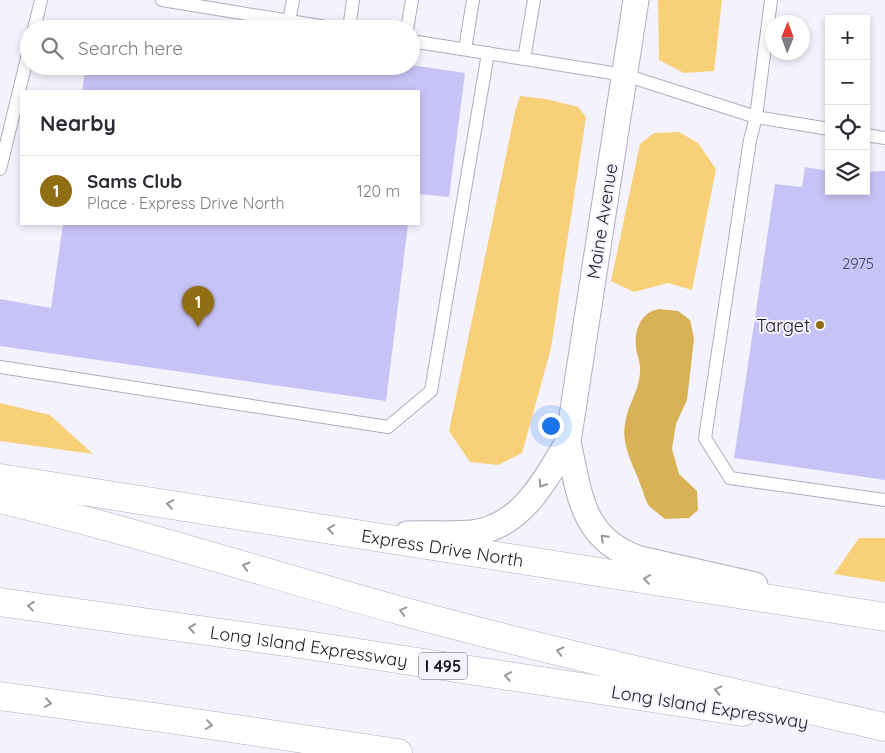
<!DOCTYPE html>
<meta charset="utf-8">
<style>
body{margin:0;font-family:Quicksand,sans-serif;background:#f2f2f3;color:#2b2b33}
.controls{position:absolute;right:15px;top:15px;display:grid;overflow:hidden;border-radius:0px;box-shadow:0 2px 8px #0003}
.controls button{width:45px;height:45px;display:grid;place-items:center;padding:0;border:0;border-bottom:1px solid #e1e1e2;background:#fff;color:#2b2b33;font:25px sans-serif}
.compass{position:absolute;left:765px;top:15px;width:45px;height:45px;border-radius:50%;background:#fff;box-shadow:0 2px 8px #0003;rotate:1deg}
.you{position:absolute;left:550px;top:425px;width:18px;height:18px;margin:-12px;border:4px solid #fff;border-radius:50%;background:#1a73e8;box-shadow:0 0 0 8px #1a73e833}
.badge{display:grid;place-items:center;width:32px;height:32px;border-radius:50%;background:#906f14;color:#fff;font-size:16px;font-weight:700}
.pin{position:absolute;translate:-50% -41px;filter:drop-shadow(0 1px 2px #0008)}
.pin::after{content:'';position:absolute;top:26px;width:18px;height:15px;background:inherit;clip-path:polygon(0 0,100% 0,50% 100%)}
.list{margin:0;padding:0;list-style:none}
h2{display:flex;justify-content:space-between;align-items:center;height:65px;margin:0;padding:0 20px;font-size:21px}
h2 small{font-size:16px;font-weight:400;color:#7c7c81}
.list li{display:grid;grid-template-columns:32px 1fr auto;gap:15px;align-items:center;box-sizing:border-box;height:70px;padding:0 20px;border-top:1px solid #e1e1e2}
.list b{display:block;font-size:19px;white-space:nowrap}
.list p{margin:0;font-size:16px;white-space:nowrap;color:#7c7c81}
.list em{font-size:16px;font-style:normal;color:#7c7c81}
.icon{flex:none;width:28px;height:28px;fill:none;stroke:currentColor;stroke-width:2;stroke-linecap:round;stroke-linejoin:round}
.map{position:relative;flex:none;width:885px;height:753px;overflow:hidden}
.search{position:absolute;background:#fff;box-shadow:0 2px 8px #0003;left:20px;top:20px;width:400px;height:55px;display:flex;align-items:center;gap:12px;box-sizing:border-box;padding:0 18px;border-radius:28px;color:#7c7c81;font-size:19px}
.panel{position:absolute;background:#fff;box-shadow:0 2px 8px #0003;left:20px;top:90px;width:400px;height:135px;border-radius:0px}
.map>svg:first-child{display:block}
.green{fill:#f7d078}
.water{fill:#d9b255}
.building{fill:#c8c3f6}
.lines{fill:none;stroke-linecap:round;stroke-linejoin:round}
.lane-casing{stroke:#afadbe;stroke-width:14}
.street-casing{stroke:#afadbe;stroke-width:27}
.secondary-casing{stroke:#afadbe;stroke-width:29}
.highway-casing{stroke:#afadbe;stroke-width:29}
.lane{stroke:#fff;stroke-width:12}
.street{stroke:#fff;stroke-width:25}
.secondary{stroke:#fff;stroke-width:28}
.highway{stroke:#fff;stroke-width:28}
.oneway{stroke:#98989b}
.poi-dot{fill:#906f14;stroke:#f3f2fd;stroke-width:2}
.labels{text-anchor:middle;dominant-baseline:central;stroke-width:4;stroke-linejoin:round;paint-order:stroke}
.number-label{font-size:15px;fill:#464456}
.shield{fill:#f3f2fd;stroke:#5b5b62;stroke-width:1}
.shield-label{font-size:16px;font-weight:bold;fill:#1a1a20}
.street-label{font-size:18px;fill:#1a1a20;stroke:#f3f2fd}
.poi-label{font-size:18px;fill:#1a1a20;stroke:#f3f2fd;text-anchor:end}
</style>
<div class="map">
<svg width="885" height="753" viewBox="0 0 885 753">
<rect width="100%" height="100%" fill="#f3f2fd"/>
<g class="green">
<path d="M658,0H722L714,71L684,73L659,60Z"/>
<path d="M520,96L546,99L578,107L586,117L551,348L522,453L498,465L470,462L449,431L515,112Z"/>
<path d="M679,132L698,143L716,169L692,290L668,283L634,292L611,281L640,144L654,133Z"/>
<path d="M0,403L50,415L93,454L0,441Z"/>
<path d="M859,538H885V582L834,574Z"/>
</g>
<path class="water" d="M659,309L678,311L690,320L694,339L687,400L676,424L672,449L679,474L697,491L698,510L689,518L665,519C660,515 655,511 650,507C645,501 644,493 641,486C634,466 621,446 625,424C627,406 639,391 640,373C641,362 637,357 636,347C634,330 641,312 659,309Z"/>
<g class="building">
<path d="M411,65L465,73L449,197L419,194V91H82L86,66H411Z"/>
<path d="M805,167L829,171V191H866V172L885,171V480L734,458L775,184L802,187Z"/>
<path d="M63,224H408L386,401L0,346V299L51,308Z"/>
</g>
<g class="lines">
<g class="lane-casing">
<g id="lane">
<path d="M162,0L338,29"/>
<path d="M771,0L756,117L750,140L705,438L730,478L885,500"/>
<path d="M289,21L293,0"/>
<path d="M34,29L41,0"/>
<path d="M349,29L353,0"/>
<path d="M407,29L412,0"/>
<path d="M411,41L625,75L756,117L829,129"/>
<path d="M465,49L473,0"/>
<path d="M524,59L534,0"/>
<path d="M866,135L885,138"/>
<path d="M0,169L29,50"/>
<path d="M0,367L388,427L431,391L488,53"/>
</g>
</g>
<g class="street-casing">
<g id="street">
<path d="M636,0L568,442C580,495 581,539 640,559L755,585"/>
<path d="M407,534C428,533 451,535 472,533C522,527 545,480 568,442"/>
</g>
</g>
<g class="secondary-casing">
<g id="secondary">
<path id="s1" d="M0,478L885,617"/>
</g>
</g>
<g class="highway-casing">
<g id="highway">
<path d="M0,499C134,531 265,573 398,610C559,654 722,690 885,727"/>
<path id="s2" d="M0,602L300,644L743,712"/>
<path d="M0,696L162,718L398,753"/>
</g>
</g>
<use href="#lane" class="lane"/>
<use href="#street" class="street"/>
<use href="#secondary" class="secondary"/>
<use href="#highway" class="highway"/>
</g>
<defs><path id="oneway-chevron" d="M-2-3.5L2.5 0L-2 3.5" fill="none" stroke-width="1.6" stroke-linecap="round" stroke-linejoin="round" transform="scale(1.25)"/></defs>
<g class="oneway">
<use href="#oneway-chevron" transform="translate(542 484) rotate(122)"/>
<use href="#oneway-chevron" transform="translate(170 504) rotate(-171)"/>
<use href="#oneway-chevron" transform="translate(331 529) rotate(-171)"/>
<use href="#oneway-chevron" transform="translate(604 538) rotate(-135)"/>
<use href="#oneway-chevron" transform="translate(246 566) rotate(-164)"/>
<use href="#oneway-chevron" transform="translate(647 579) rotate(-171)"/>
<use href="#oneway-chevron" transform="translate(31 606) rotate(-173)"/>
<use href="#oneway-chevron" transform="translate(403 611) rotate(-165)"/>
<use href="#oneway-chevron" transform="translate(192 628) rotate(-172)"/>
<use href="#oneway-chevron" transform="translate(560 651) rotate(-166)"/>
<use href="#oneway-chevron" transform="translate(508 676) rotate(-171)"/>
<use href="#oneway-chevron" transform="translate(718 690) rotate(-167)"/>
<use href="#oneway-chevron" transform="translate(48 703) rotate(8)"/>
<use href="#oneway-chevron" transform="translate(209 725) rotate(9)"/>
</g>
<circle class="poi-dot" cx="820" cy="325" r="5"/>
<g class="labels">
<g class="number-label">
<text x="858" y="263">2975</text>
</g>
<rect class="shield" x="419" y="652.5" width="48" height="27" rx="4"/>
<g class="shield-label">
<text x="443" y="666">I 495</text>
</g>
<g class="street-label">
<text transform="translate(602 221) rotate(-81)">Maine Avenue</text>
<text stroke="none"><textPath href="#s1" startOffset="448">Express Drive North</textPath></text>
<text stroke="none"><textPath href="#s2" startOffset="312">Long Island Expressway</textPath></text>
<text transform="translate(710 707) rotate(9)">Long Island Expressway</text>
</g>
<g class="poi-label">
<text x="810" y="325">Target</text>
</g>
</g>
</svg>
<div class="controls">
<button>+</button>
<button>−</button>
<button><svg class="icon" aria-label="locate" viewBox="0 0 24 24"><circle cx="12" cy="12" r="6"/><path d="M12 2v4M12 18v4M2 12h4M18 12h4"/></svg></button>
<button><svg class="icon" aria-label="layers" viewBox="0 0 24 24"><path d="M12 4l9 5-9 5-9-5zM3 14l9 5 9-5"/></svg></button>
</div>
<svg class="compass" viewBox="-18 -18 36 36"><path d="M0-13l5 13h-10z" fill="#e53935"/><path d="M0 13l5-13h-10z" fill="#7c7c81"/></svg>
<div class="you"></div>
<div class="pin badge" style="left:198px;top:327px">1</div>
<div class="search"><svg class="icon" aria-label="search" viewBox="0 0 24 24"><circle cx="10" cy="10" r="6"/><path d="M15 15l6 6"/></svg>Search here</div>
<section class="panel">
<h2>Nearby<small></small></h2>
<ul class="list">
<li><span class="badge">1</span><div><b>Sams Club</b><p>Place · Express Drive North</p></div><em>120 m</em></li>
</ul>
</section>
</div>
